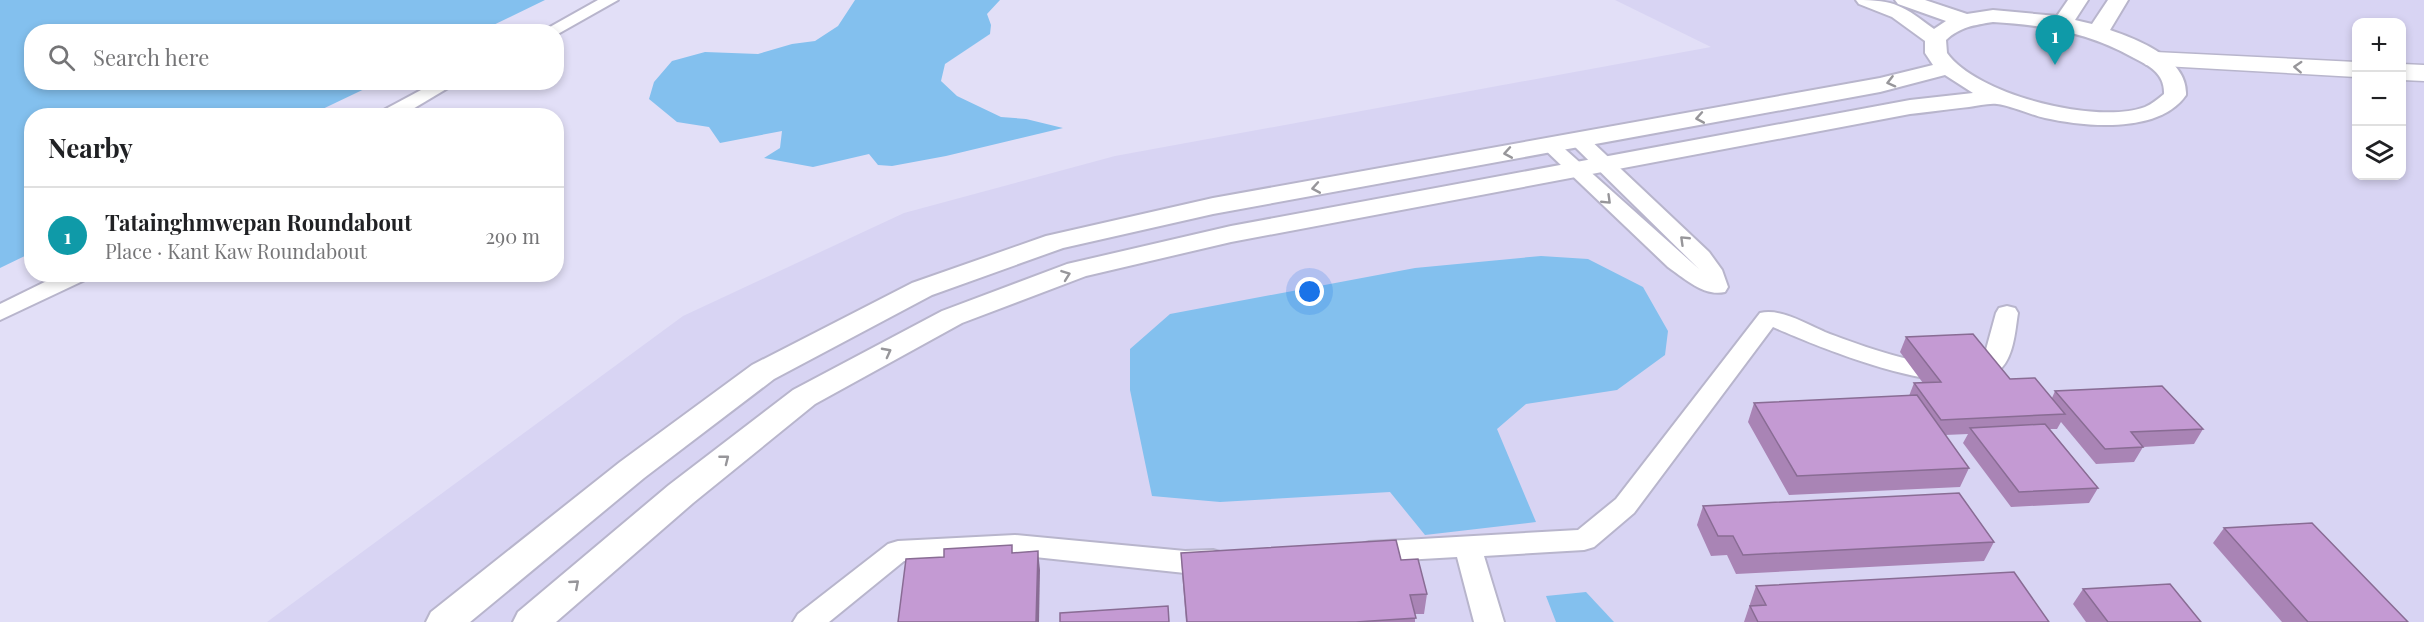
<!DOCTYPE html>
<meta charset="utf-8">
<style>
body{margin:0;font-family:"Playfair Display",serif;background:#f6f6f6;color:#202124}
.controls{position:absolute;right:18px;top:18px;display:grid;overflow:hidden;border-radius:12px;box-shadow:0 3px 9px #0003}
.controls button{width:54px;height:54px;display:grid;place-items:center;padding:0;border:0;border-bottom:2px solid #e0e0e0;background:#fff;color:#202124;font:30px sans-serif}
.you{position:absolute;left:1310px;top:292px;width:21px;height:21px;margin:-15px;border:4px solid #fff;border-radius:50%;background:#1a73e8;box-shadow:0 0 0 9px #1a73e833}
.badge{display:grid;place-items:center;width:39px;height:39px;border-radius:50%;background:#d93025;color:#fff;font-size:20px;font-weight:700}
.pin{position:absolute;translate:-50% -50px;filter:drop-shadow(0 2px 3px #0008)}
.pin::after{content:'';position:absolute;top:32px;width:21px;height:18px;background:inherit;clip-path:polygon(0 0,100% 0,50% 100%)}
.list{margin:0;padding:0;list-style:none}
h2{display:flex;justify-content:space-between;align-items:center;height:78px;margin:0;padding:0 24px;font-size:26px}
h2 small{font-size:20px;font-weight:400;color:#757577}
.list li{display:grid;grid-template-columns:39px 1fr auto;gap:18px;align-items:center;box-sizing:border-box;height:96px;padding:0 24px;border-top:2px solid #e0e0e0}
.list b{display:block;font-size:22px;white-space:nowrap}
.list p{margin:0;font-size:20px;white-space:nowrap;color:#757577}
.list em{font-size:20px;font-style:normal;color:#757577}
.icon{flex:none;width:33px;height:33px;fill:none;stroke:currentColor;stroke-width:2;stroke-linecap:round;stroke-linejoin:round}
.map{position:relative;flex:none;width:2424px;height:622px;overflow:hidden}
.search{position:absolute;background:#fff;box-shadow:0 3px 9px #0003;left:24px;top:24px;width:540px;height:66px;display:flex;align-items:center;gap:15px;box-sizing:border-box;padding:0 21px;border-radius:24px;color:#757577;font-size:22px}
.panel{position:absolute;background:#fff;box-shadow:0 3px 9px #0003;left:24px;top:108px;width:540px;height:174px;border-radius:24px}
.map>svg:first-child{display:block}
.built{fill:#d8d4f3;fill-rule:evenodd}
.water{fill:#83c0ee}
.lines{fill:none;stroke-linecap:round;stroke-linejoin:round}
.minor-casing{stroke:#b8b5cc;stroke-width:4}
.tertiary-casing{stroke:#b8b5cc;stroke-width:4}
.secondary-casing{stroke:#b8b5cc;stroke-width:3}
.minor{fill:#fff;fill-rule:evenodd}
.tertiary{fill:#fff;fill-rule:evenodd}
.secondary{fill:#fff;fill-rule:evenodd}
.wall{fill:#a984b5}
.shaded-wall{fill:#896c94}
.building{fill:#c49ad3;stroke:#896c94;stroke-width:1.5}
.oneway{stroke:#97969a}
</style>
<div class="map">
<svg width="2424" height="622" viewBox="0 0 2424 622">
<rect width="100%" height="100%" fill="#e2dff7"/>
<path class="built" d="M1615,0H2424V622H267L683,316L904,213L1115,156L1711,47ZM2356,22H2402V176H2356Z"/>
<g class="water">
<path d="M0,0H545L481,31L32,32V82L377,83L310,115L32,116L31,253L0,268Z"/>
<path d="M855,0H1000L987,14L991,25L990,34L945,64L941,81L957,96L1001,117L1026,119L1063,128L946,156L892,166L878,165L869,154L813,167L764,158L780,148L782,131L720,143L709,127L677,122L649,99L654,82L672,61L705,52L758,54L792,44L815,41L838,26Z"/>
<path d="M1541,256L1588,259L1643,287L1668,331L1665,355L1617,390L1526,404L1497,429L1536,522L1425,535L1390,492L1220,502L1152,496L1130,390V349L1170,314L1415,268Z"/>
<path d="M1586,592L1614,622H1556L1546,596Z"/>
</g>
<g class="lines">
<g class="minor-casing">
<g id="minor">
<path d="M598,0H618L556,35V32H541Z"/>
<path d="M436,82H458L401,116H377L380,112Z"/>
<path d="M1579,134L1586,136L1709,252L1722,270L1728,287L1725,292C1704,297 1684,278 1668,267L1541,146L1543,142H1557L1699,269L1572,144L1570,140L1572,136Z"/>
<path d="M61,274H90L87,279L0,320V304Z"/>
<path d="M2007,306L2015,308L2018,313C2015,331 2014,360 1997,372C1952,403 1819,347 1773,327L1634,513L1594,547L1584,550L1484,556L1504,622H1474L1457,557L1369,562L1359,559L1355,552L1359,545L1369,542L1578,530L1616,499L1760,313C1781,308 1806,324 1825,332C1856,344 1959,383 1984,357L1996,313L1999,308Z"/>
<path d="M1015,535L1185,551L1213,550L1223,553L1227,561L1223,569L1213,572L1185,573L1015,555L904,561L829,622H793L798,614L888,544L898,541Z"/>
</g>
</g>
<g class="tertiary-casing">
<path id="tertiary" d="M1856,0C1896,0 1903,6 1934,29L1946,21L1898,4L1895,0H1925L1967,14L1993,10L2057,16L2068,0H2088L2075,20L2092,24L2108,0H2128L2110,30C2139,40 2188,59 2186,95C2159,134 2086,127 2045,118C2031,115 2009,105 1997,104C1988,103 1978,106 1969,107C1949,109 1930,112 1910,114L1231,242L1086,276L962,323L815,404L693,503L556,622H513L518,612L669,485L793,390L942,311L1067,264L1231,226L1910,100L1973,93L1945,75L1880,92L1213,214L1063,248L932,295L774,379L644,478L470,622H426L431,612L620,462L752,365L912,283L1046,236L1213,198L1880,78L1933,65L1925,53V41L1892,17L1859,4ZM1993,22C2044,25 2090,33 2134,58C2150,66 2165,74 2164,94C2158,99 2152,104 2145,107C2097,125 1977,95 1947,53L1946,40C1960,27 1974,25 1993,22Z"/>
</g>
<g class="secondary-casing">
<g id="secondary">
<path d="M2155,52L2356,62V77L2146,65L2142,60L2146,55Z"/>
<path d="M2402,64L2424,65V81L2402,80Z"/>
</g>
</g>
<use href="#minor" class="minor"/>
<use href="#tertiary" class="tertiary"/>
<use href="#secondary" class="secondary"/>
</g>
<g class="wall">
<path d="M1906,337L2010,379L2052,398L2055,391L2203,429L2194,444L2143,447L2134,462L2096,464L2061,422L2057,429H2050L2098,488L2089,503L2011,507L1963,443L1968,434L1945,435L1969,468L1960,487L1789,495L1748,422L1754,403L1909,396L1914,383H1923L1900,352Z"/>
<path d="M1703,506L1994,542L1984,561L1736,574L1727,555L1711,556L1697,525Z"/>
<path d="M2224,528L2408,622H2282L2213,543Z"/>
<path d="M1181,553L1401,560L1427,594L1424,614H1415V622H1186L1182,572Z"/>
<path d="M1756,586L2049,622H1744Z"/>
<path d="M2083,589L2201,622H2086L2073,604Z"/>
</g>
<path class="shaded-wall" d="M1038,551L1040,570L1039,622H1036Z"/>
<g class="building">
<path d="M1973,334L2010,379L2035,378L2065,414L1941,420L1914,383L1941,382L1906,337Z"/>
<path d="M2162,386L2203,429L2131,432L2143,447L2105,449L2055,391Z"/>
<path d="M1917,395L1969,468L1797,476L1754,403Z"/>
<path d="M2045,424L2098,488L2019,492L1970,428Z"/>
<path d="M1959,493L1994,542L1743,555L1733,536H1718L1703,506Z"/>
<path d="M2312,523L2408,622H2308L2224,528Z"/>
<path d="M1396,540L1401,560L1418,559L1427,594L1410,595L1416,618L1356,622H1187L1181,553Z"/>
<path d="M1012,545V553L1038,551L1036,622H898L906,559L944,557V549Z"/>
<path d="M2014,572L2049,622H1758L1750,606L1766,605L1756,586Z"/>
<path d="M2170,584L2201,622H2108L2083,589Z"/>
<path d="M1168,606L1169,622H1060V613Z"/>
</g>
<defs><path id="oneway-chevron" d="M-2-3.5L2.5 0L-2 3.5" fill="none" stroke-width="1.6" stroke-linecap="round" stroke-linejoin="round" transform="scale(1.5)"/></defs>
<g class="oneway">
<use href="#oneway-chevron" transform="translate(2298 67) rotate(-177)"/>
<use href="#oneway-chevron" transform="translate(1891 82) rotate(166)"/>
<use href="#oneway-chevron" transform="translate(1700 118) rotate(170)"/>
<use href="#oneway-chevron" transform="translate(1508 153) rotate(170)"/>
<use href="#oneway-chevron" transform="translate(1316 188) rotate(170)"/>
<use href="#oneway-chevron" transform="translate(1607 200) rotate(44)"/>
<use href="#oneway-chevron" transform="translate(1684 240) rotate(-136)"/>
<use href="#oneway-chevron" transform="translate(1066 275) rotate(-20)"/>
<use href="#oneway-chevron" transform="translate(887 352) rotate(-28)"/>
<use href="#oneway-chevron" transform="translate(725 459) rotate(-38)"/>
<use href="#oneway-chevron" transform="translate(575 584) rotate(-41)"/>
</g>
</svg>
<div class="controls">
<button>+</button>
<button>−</button>
<button><svg class="icon" aria-label="layers" viewBox="0 0 24 24"><path d="M12 4l9 5-9 5-9-5zM3 14l9 5 9-5"/></svg></button>
</div>
<div class="you"></div>
<div class="pin badge" style="left:2055px;top:65px;background:#0f9aa8">1</div>
<div class="search"><svg class="icon" aria-label="search" viewBox="0 0 24 24"><circle cx="10" cy="10" r="6"/><path d="M15 15l6 6"/></svg>Search here</div>
<section class="panel">
<h2>Nearby<small></small></h2>
<ul class="list">
<li><span class="badge" style="background:#0f9aa8">1</span><div><b>Tatainghmwepan Roundabout</b><p>Place · Kant Kaw Roundabout</p></div><em>290 m</em></li>
</ul>
</section>
</div>
